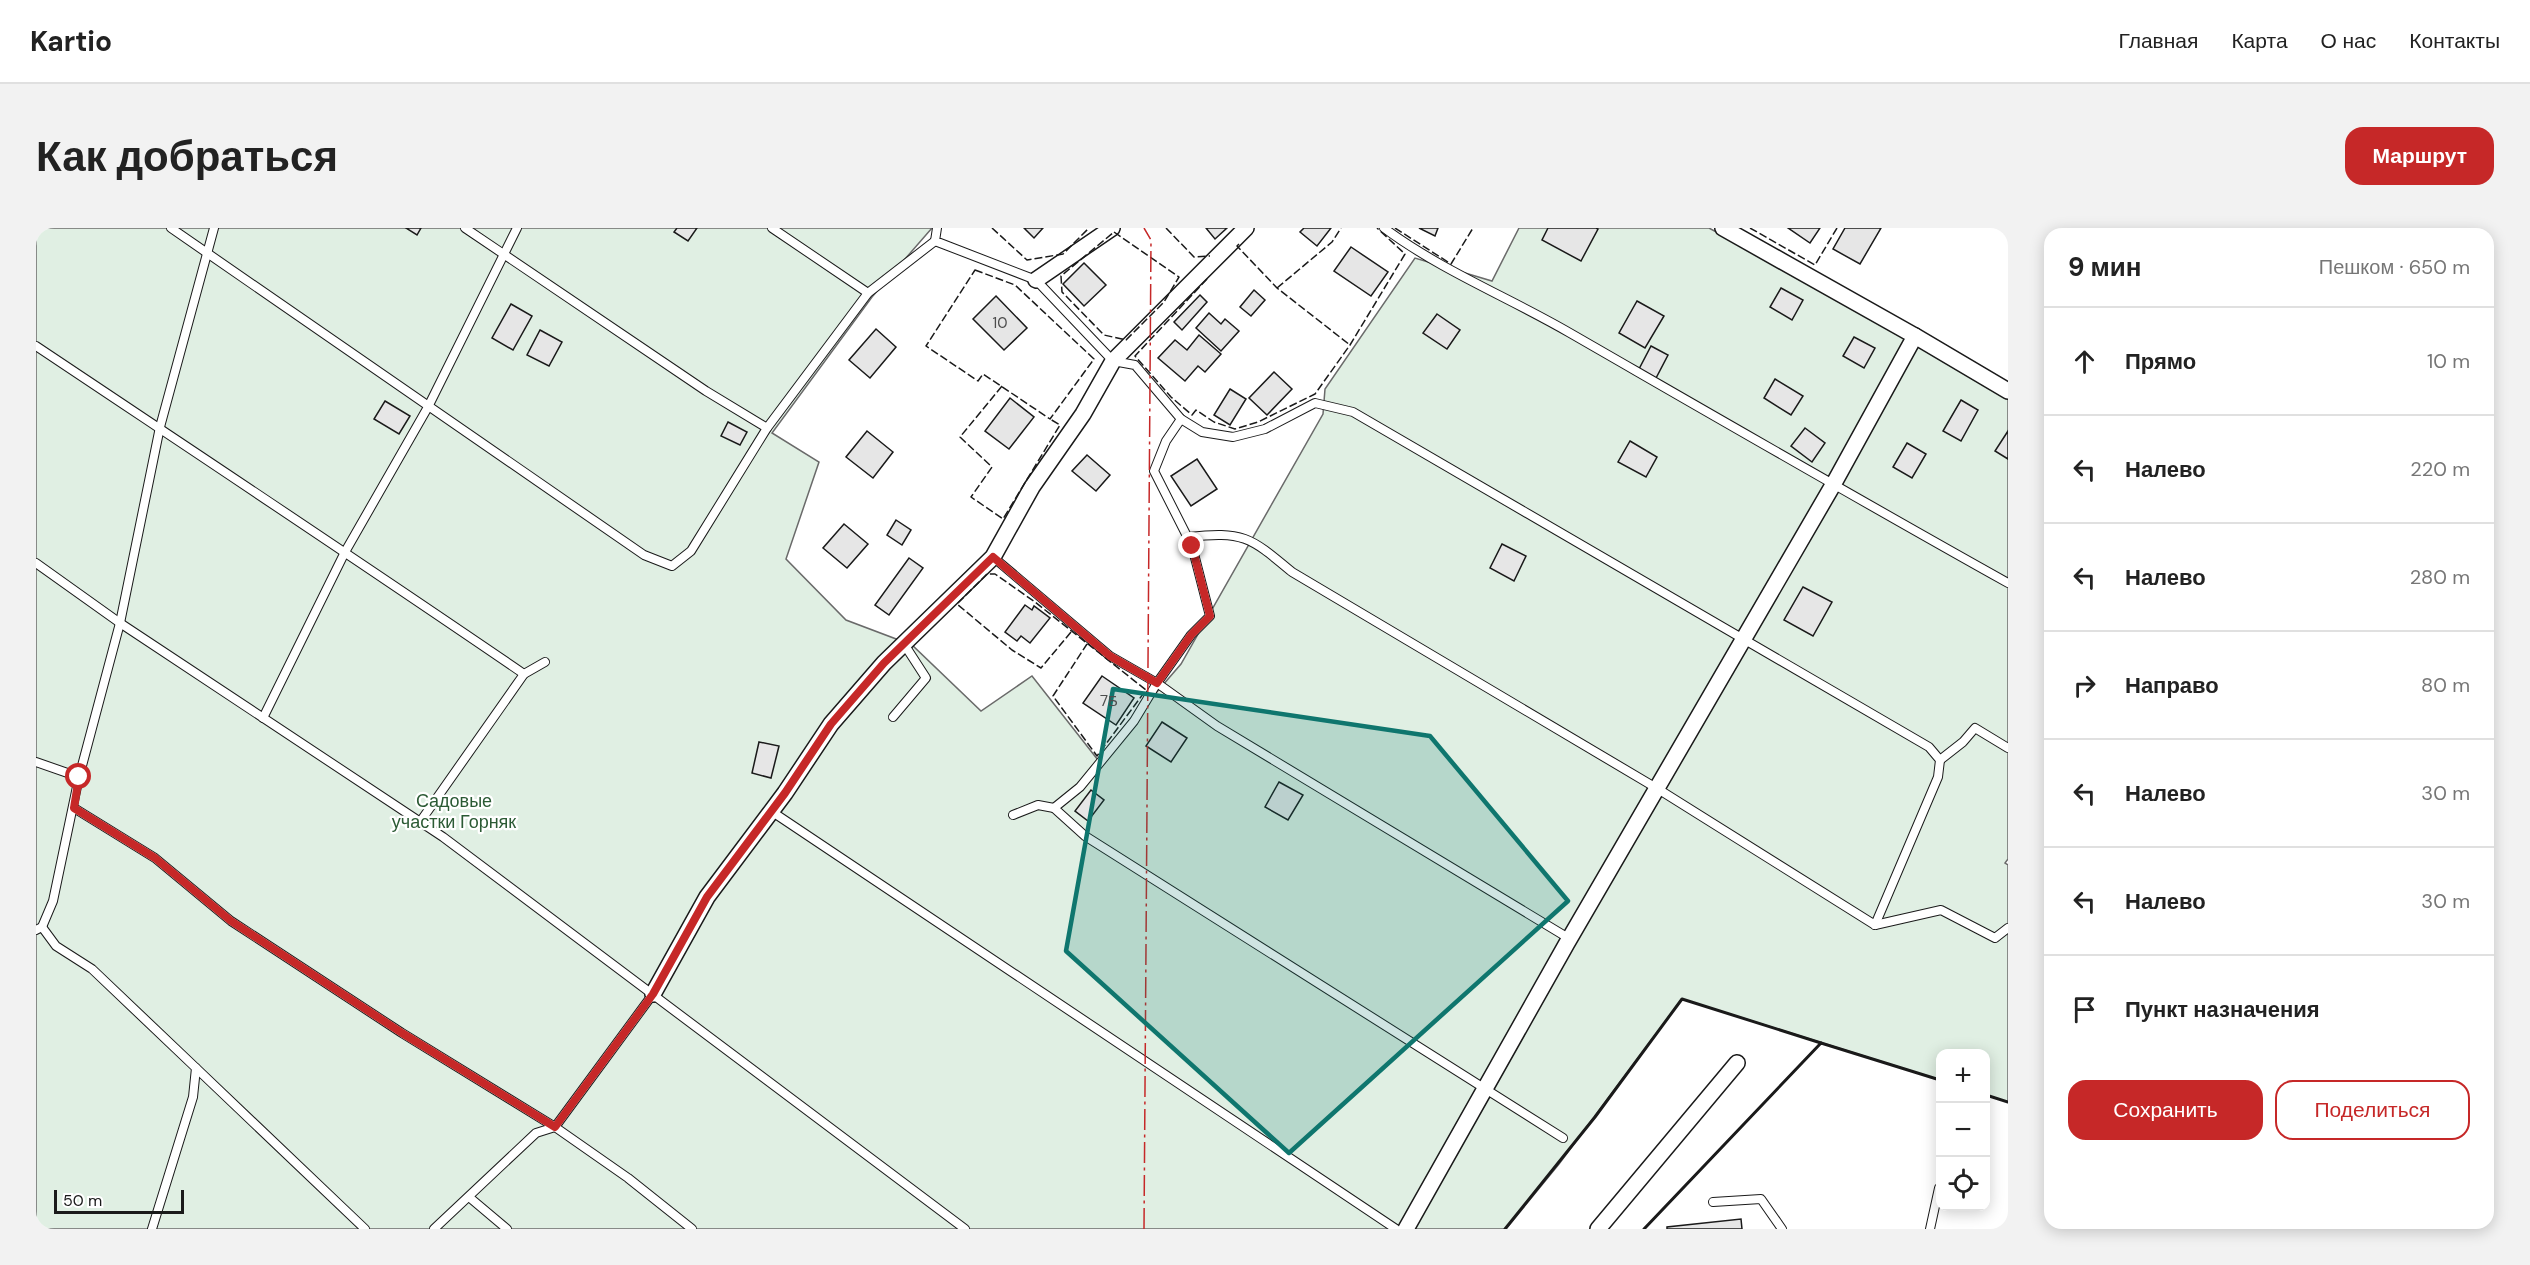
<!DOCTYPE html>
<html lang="ru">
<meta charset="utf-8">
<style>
body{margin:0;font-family:"DM Sans",sans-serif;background:#f2f2f2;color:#222}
.controls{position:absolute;right:18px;bottom:18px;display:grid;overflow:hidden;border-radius:12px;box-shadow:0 3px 15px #0003}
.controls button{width:54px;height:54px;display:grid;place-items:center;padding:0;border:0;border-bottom:2px solid #e0e0e0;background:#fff;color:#222;font:30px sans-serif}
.scale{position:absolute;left:18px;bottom:15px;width:130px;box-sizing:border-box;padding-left:6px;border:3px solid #1a1a1a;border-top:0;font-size:16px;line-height:21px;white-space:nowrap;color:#1a1a1a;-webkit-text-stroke:4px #fff;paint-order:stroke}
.stop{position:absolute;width:18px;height:18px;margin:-14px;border:4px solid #c62828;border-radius:50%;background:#fff}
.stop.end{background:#c62828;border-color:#fff;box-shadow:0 2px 6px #0008}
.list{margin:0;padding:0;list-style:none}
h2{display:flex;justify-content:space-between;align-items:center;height:78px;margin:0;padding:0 24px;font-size:26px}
h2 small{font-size:20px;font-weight:400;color:#767676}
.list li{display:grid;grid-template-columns:39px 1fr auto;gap:18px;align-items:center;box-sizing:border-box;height:108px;padding:0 24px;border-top:2px solid #e0e0e0}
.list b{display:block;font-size:22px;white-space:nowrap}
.list em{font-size:20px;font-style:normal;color:#767676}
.actions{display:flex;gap:12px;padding:18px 24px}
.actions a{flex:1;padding:14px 0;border:2px solid #c62828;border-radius:18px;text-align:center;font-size:21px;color:#c62828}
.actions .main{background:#c62828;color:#fff}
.icon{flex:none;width:33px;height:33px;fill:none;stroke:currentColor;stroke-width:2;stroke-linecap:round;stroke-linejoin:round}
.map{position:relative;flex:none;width:1972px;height:1001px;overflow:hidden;border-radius:18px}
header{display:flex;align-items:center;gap:36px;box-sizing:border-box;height:84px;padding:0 30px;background:#fff;border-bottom:2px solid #e0e0e0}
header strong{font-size:28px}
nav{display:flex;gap:33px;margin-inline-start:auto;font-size:21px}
.intro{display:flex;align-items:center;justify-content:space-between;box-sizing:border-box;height:144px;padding:0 36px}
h1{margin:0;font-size:42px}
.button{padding:15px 27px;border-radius:18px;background:#c62828;color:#fff;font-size:21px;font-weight:700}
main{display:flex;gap:36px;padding:0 36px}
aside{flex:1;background:#fff;border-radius:18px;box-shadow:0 3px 15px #0003}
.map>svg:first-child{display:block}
.green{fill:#e0efe3;stroke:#6a6a6a;stroke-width:1.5}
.building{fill:#e6e6e6;stroke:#1a1a1a;stroke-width:1.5}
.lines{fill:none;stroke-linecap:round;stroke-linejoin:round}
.lane-casing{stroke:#1a1a1a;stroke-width:10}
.street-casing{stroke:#1a1a1a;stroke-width:18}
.lane{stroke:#fff;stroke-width:8}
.street{stroke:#fff;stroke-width:15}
.fence{stroke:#1a1a1a;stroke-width:1.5;stroke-dasharray:8 3;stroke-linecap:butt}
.wall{stroke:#1a1a1a;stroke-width:3}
.power{stroke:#c62828;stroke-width:1.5;stroke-dasharray:21 4.5 3 4.5;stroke-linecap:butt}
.route{stroke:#c62828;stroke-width:8}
.marked{fill:#0f766e;fill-opacity:0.2;stroke:#0f766e;stroke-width:4.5;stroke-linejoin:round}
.labels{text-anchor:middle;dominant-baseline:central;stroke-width:4.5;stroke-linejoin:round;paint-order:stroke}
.number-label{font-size:15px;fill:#4d4d4d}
.park-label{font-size:18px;fill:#2b5a34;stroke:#fff}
</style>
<header>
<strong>Kartio</strong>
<nav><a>Главная</a><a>Карта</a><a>О нас</a><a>Контакты</a></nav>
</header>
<div class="intro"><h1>Как добраться</h1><a class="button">Маршрут</a></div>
<main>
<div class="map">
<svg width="1972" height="1001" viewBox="0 0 1972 1001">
<rect width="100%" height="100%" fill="#fff"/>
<path class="green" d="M0,0H896L836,69L736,205L783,234L750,331L810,392L876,417L945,483L996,448L1062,532L1145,436L1287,186L1289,161L1379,30L1456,53L1483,0H1673L1972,162V631L1969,635L1972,637V874L1950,867V826H1904V852L1646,771L1523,936L1470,1001H0Z"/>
<g class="building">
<path d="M370,0H385L381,7Z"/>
<path d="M641,0H661L652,13L638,4Z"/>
<path d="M988,0H1007L998,10Z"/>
<path d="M1170,0H1191L1179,11Z"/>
<path d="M1268,0H1295L1281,18L1264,4Z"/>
<path d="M1383,0H1402L1399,8Z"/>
<path d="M1512,0H1560L1562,1L1545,33L1506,12Z"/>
<path d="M1752,0H1784L1774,15Z"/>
<path d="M1809,0H1845L1824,36L1797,21Z"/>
<path d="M1315,19L1352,44L1335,68L1298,43Z"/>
<path d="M1048,35L1070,57L1048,78L1027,56Z"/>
<path d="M1745,60L1767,72L1756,92L1734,79Z"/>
<path d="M1218,62L1229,72L1215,88L1204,79Z"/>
<path d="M1164,67L1171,74L1146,102L1138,94Z"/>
<path d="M960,68L991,100L968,122L937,91Z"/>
<path d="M1601,73L1628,88L1609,120L1583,105Z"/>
<path d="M475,76L496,88L477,122L456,110Z"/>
<path d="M1173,85L1185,96L1189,91L1203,103L1185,123L1160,100Z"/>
<path d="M1401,86L1424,102L1411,121L1387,105Z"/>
<path d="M840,101L860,119L834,150L813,132Z"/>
<path d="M504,102L526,114L513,138L491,127Z"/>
<path d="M1163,107L1185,126L1169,144L1162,138L1149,153L1122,130L1139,112L1151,122Z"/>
<path d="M1818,109L1839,120L1828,140L1807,128Z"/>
<path d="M1615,118L1632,127L1619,152L1602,143Z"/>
<path d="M1238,144L1256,161L1231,187L1213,170Z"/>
<path d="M1739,151L1767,168L1755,187L1728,170Z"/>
<path d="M1194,161L1210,171L1194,197L1178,187Z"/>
<path d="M974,170L998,189L973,221L949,203Z"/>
<path d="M1925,172L1942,182L1925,213L1907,203Z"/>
<path d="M349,173L374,188L363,206L338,191Z"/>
<path d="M692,194L711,204L704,217L685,208Z"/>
<path d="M1769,200L1789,215L1776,234L1755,218Z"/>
<path d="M831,203L857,224L837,250L810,229Z"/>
<path d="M1972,203V231L1959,223Z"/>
<path d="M1594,213L1621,229L1610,249L1582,234Z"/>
<path d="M1871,215L1890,226L1876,250L1857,239Z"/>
<path d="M1051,227L1074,247L1060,263L1036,243Z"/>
<path d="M1161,231L1181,261L1155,278L1135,248Z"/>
<path d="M860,292L875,302L866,317L851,307Z"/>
<path d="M808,296L832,316L811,340L787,320Z"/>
<path d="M1466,316L1490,328L1478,353L1454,340Z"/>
<path d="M873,330L887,340L853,387L839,377Z"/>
<path d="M1767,359L1796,374L1777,408L1748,392Z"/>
<path d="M989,377L996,382L998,378L1014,390L994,415L985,408L981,413L969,404Z"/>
<path d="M1066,448L1098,470L1080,497L1047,475Z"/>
<path d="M1126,494L1151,510L1135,534L1110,518Z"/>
<path d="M723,514L743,518L735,550L716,545Z"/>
<path d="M1243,554L1267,567L1252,592L1229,579Z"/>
<path d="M1055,562L1068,572L1052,593L1039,583Z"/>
<path d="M1705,991L1706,1001H1631V999Z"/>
</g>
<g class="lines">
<g class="lane-casing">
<g id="lane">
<path d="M135,0L608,327L636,338L655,323L731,200L832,65L899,13"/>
<path d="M429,0L670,163L731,200"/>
<path d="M736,0L832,65"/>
<path d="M901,0L899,13L1000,52L1077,133L1099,137L1145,191L1166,204L1197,209L1229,201L1279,175L1317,184L1893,519L1904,532L1902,549L1839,697L1622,561L1256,344C1214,309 1208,303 1152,309"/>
<path d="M1348,0C1406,43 1472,69 1534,105C1680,189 1825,273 1972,355"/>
<path d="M0,118C163,227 326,335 488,446"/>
<path d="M1145,191L1130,213L1118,243L1156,318L1174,388L1155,407L1121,455L1098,493L1044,559L1018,580L1049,608L1527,910"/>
<path d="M957,329L1074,428L1121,455L1181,498L1534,711"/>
<path d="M0,335L84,395L407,609L929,1001"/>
<path d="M857,489L890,450L868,416"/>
<path d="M227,490L309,324L392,179L481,0"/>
<path d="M1904,532L1927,514L1939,500L1972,520"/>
<path d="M0,534L43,549"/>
<path d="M38,580L119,630L195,693L366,805L519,899L592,950L656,1001"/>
<path d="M735,583L1360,1001"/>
<path d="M977,587L1002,577L1018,580"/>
<path d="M384,594L488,446L509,434"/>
<path d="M1839,697L1905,682L1959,710L1972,700"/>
<path d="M6,699L20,718L56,741L160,840L157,869L116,1001"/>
<path d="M0,702L6,699L17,673L43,549L84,395L124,199L178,0"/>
<path d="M160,840L329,1001"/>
<path d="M433,969L471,1001"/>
<path d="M1677,974L1725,971L1746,1001"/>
<path d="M398,1001L500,905L519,899L617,766"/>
<path d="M1894,1001L1903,960"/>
</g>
</g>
<g class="street-casing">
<g id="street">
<path d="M1687,0L1879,108"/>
<path d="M1000,52L1076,0"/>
<path d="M617,766L671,669L749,565L795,496L848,435L957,329L996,259L1047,186L1077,133L1210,0"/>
<path d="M1370,1001L1531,715L1797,257L1879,108L1972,163"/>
<path d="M1562,1001L1701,835"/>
</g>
</g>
<use href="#lane" class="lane"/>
<use href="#street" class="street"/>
<g class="fence">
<path d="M956,0L991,32L1027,26L1053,0"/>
<path d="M1130,0L1158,29L1174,28"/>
<path d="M1359,0L1415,36L1437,0"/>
<path d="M1714,0L1779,37L1801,0"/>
<path d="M1078,4L1143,49L1128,74L1090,112L1068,107L1026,64L1025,48Z"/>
<path d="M1203,16L1201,18L1241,60L1314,117"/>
<path d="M939,42L979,57L1058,131L1014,191L947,146L942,153L890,118Z"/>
<path d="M1171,51L1099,128L1135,169L1156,187L1160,182L1178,194L1199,201L1222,194L1279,166L1314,117L1369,26L1341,0"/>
<path d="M1241,60L1296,14L1305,0"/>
<path d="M966,158L924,209L956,239L935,269L967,291L1024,197L1014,191"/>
<path d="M1035,404L1005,440L976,422L921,376L951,346H959L999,374L1110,462L1061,528L1017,468L1051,416"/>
</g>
<g class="wall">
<path d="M1950,867L1972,874"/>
<path d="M1469,1001L1559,889L1646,771L1785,815"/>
<path d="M1608,1001L1785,815L1904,852"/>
</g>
<path class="power" d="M1108,1001L1115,12L1108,0"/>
</g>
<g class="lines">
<path class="route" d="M43,549L38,580L119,630L195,693L366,805L519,899L617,766L671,669L749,565L795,496L848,435L957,329L1074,428L1121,455L1155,407L1174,388L1156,318"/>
</g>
<path class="marked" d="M1077,461L1394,508L1532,673L1253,925L1030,723Z"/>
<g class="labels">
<g class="number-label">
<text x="964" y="95">10</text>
<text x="1073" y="473">7Б</text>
</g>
<g class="park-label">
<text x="418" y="573">Садовые<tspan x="418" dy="21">участки Горняк</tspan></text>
</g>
</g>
</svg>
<div class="controls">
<button>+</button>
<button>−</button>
<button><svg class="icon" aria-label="locate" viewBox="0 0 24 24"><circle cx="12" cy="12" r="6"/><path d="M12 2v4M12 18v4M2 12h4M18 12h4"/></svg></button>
</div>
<div class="scale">50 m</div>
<div class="stop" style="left:43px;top:549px"></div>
<div class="stop end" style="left:1156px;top:318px"></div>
</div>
<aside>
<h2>9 мин<small>Пешком · 650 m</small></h2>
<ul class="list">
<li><svg class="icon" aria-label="ahead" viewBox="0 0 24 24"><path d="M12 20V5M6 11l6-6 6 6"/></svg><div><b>Прямо</b></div><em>10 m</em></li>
<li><svg class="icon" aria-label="left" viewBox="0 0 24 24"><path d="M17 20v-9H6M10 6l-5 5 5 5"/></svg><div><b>Налево</b></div><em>220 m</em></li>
<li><svg class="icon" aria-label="left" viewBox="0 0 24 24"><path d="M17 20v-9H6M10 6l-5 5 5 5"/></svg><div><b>Налево</b></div><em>280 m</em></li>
<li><svg class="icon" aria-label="right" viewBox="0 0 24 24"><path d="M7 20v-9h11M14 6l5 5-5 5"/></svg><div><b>Направо</b></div><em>80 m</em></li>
<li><svg class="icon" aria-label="left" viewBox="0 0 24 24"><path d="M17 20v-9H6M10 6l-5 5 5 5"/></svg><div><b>Налево</b></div><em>30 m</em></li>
<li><svg class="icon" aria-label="left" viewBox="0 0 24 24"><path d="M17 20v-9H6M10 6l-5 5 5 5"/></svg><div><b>Налево</b></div><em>30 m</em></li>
<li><svg class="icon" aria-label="arrive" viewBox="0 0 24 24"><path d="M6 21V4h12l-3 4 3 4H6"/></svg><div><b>Пункт назначения</b></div></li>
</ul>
<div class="actions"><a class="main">Сохранить</a><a>Поделиться</a></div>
</aside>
</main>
